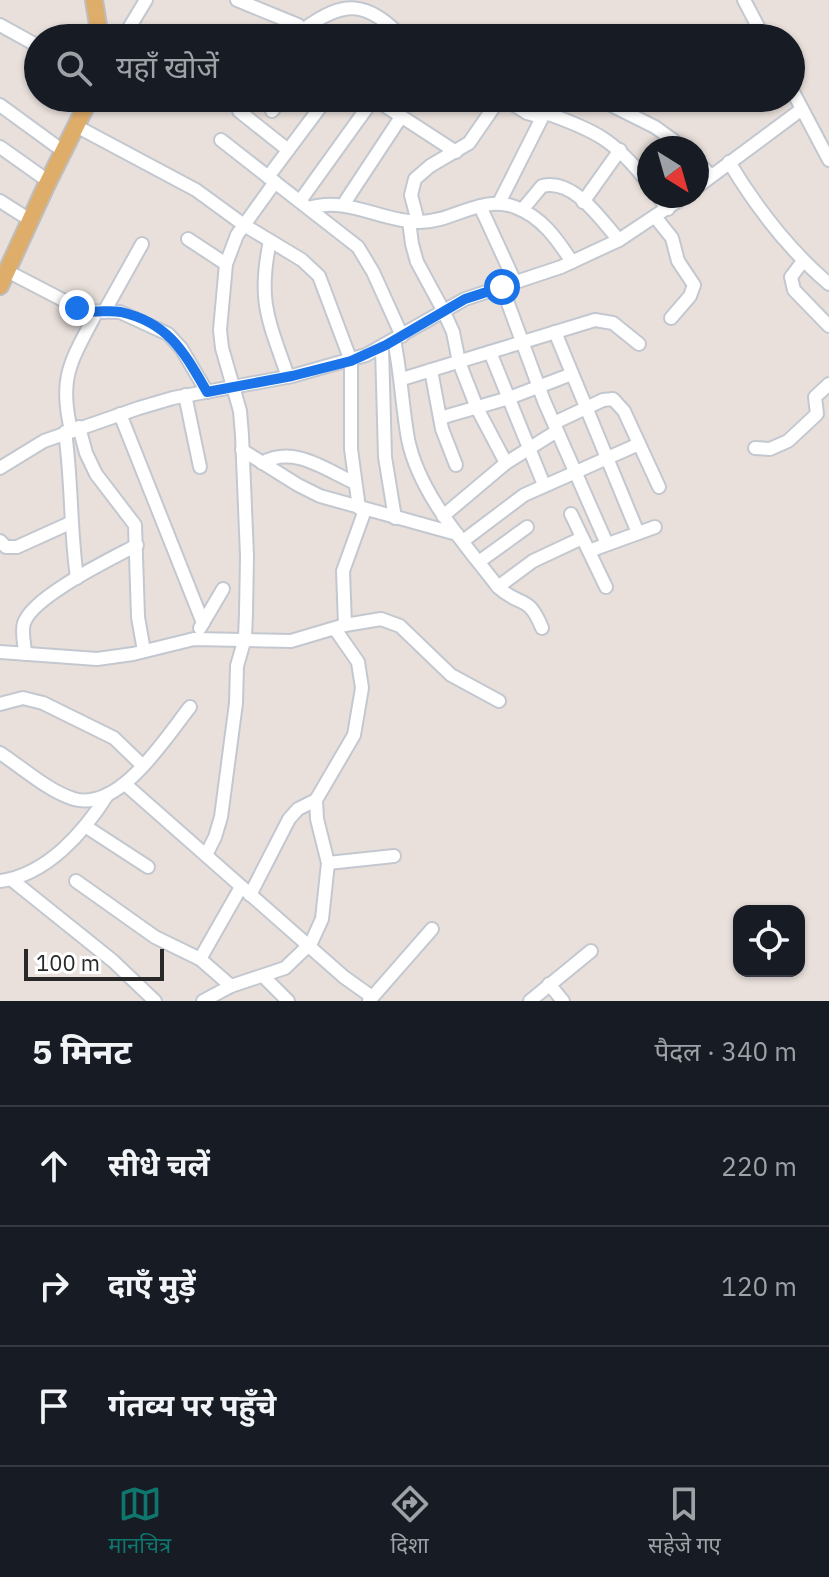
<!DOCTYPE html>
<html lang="hi">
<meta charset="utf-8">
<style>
body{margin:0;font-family:"IBM Plex Sans","Noto Sans Devanagari",sans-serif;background:#20242c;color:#f1f3f6}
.controls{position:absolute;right:24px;bottom:24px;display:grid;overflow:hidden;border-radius:16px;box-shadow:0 2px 6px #0004}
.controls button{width:72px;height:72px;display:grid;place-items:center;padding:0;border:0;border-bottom:2px solid #363941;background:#171b24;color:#f1f3f6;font:40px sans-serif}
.compass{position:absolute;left:637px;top:136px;width:72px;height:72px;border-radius:50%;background:#171b24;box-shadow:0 2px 6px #0004;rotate:143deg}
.scale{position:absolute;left:24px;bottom:20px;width:140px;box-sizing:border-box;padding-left:8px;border:4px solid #282828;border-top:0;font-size:22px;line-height:28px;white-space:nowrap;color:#282828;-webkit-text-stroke:6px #fff;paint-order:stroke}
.stop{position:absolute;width:24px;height:24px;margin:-18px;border:6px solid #1a73e8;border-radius:50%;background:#fff}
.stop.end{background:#1a73e8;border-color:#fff;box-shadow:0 2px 8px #0008}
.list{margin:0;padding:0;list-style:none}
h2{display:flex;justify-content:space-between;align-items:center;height:104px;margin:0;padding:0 32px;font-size:34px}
h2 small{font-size:26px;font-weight:400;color:#9ea1a6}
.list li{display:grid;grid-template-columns:52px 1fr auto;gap:24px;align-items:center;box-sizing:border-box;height:120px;padding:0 32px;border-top:2px solid #363941}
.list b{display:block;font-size:30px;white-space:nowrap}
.list em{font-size:26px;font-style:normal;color:#9ea1a6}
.icon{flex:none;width:44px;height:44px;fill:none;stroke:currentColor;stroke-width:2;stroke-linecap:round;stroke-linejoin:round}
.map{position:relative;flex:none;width:829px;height:1001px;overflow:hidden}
.search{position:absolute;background:#171b24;box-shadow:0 2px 6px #0004;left:24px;right:24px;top:24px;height:88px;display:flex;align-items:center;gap:20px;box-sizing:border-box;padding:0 28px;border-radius:44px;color:#9ea1a6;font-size:30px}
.sheet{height:464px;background:#171b24}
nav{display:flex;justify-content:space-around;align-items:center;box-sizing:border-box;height:112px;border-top:2px solid #363941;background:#171b24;font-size:22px;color:#9ea1a6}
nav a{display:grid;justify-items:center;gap:4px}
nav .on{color:#0f766e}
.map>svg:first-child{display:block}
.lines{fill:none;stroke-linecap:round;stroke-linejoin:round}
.minor-casing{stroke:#c3c8d0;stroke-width:16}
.major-casing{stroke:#bebebe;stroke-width:20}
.minor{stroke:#fff;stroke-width:12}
.major{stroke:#dfad6a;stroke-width:16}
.route{stroke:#1a73e8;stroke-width:10}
</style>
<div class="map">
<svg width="829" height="1001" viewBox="0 0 829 1001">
<rect width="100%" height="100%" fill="#e9e0db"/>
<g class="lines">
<g class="minor-casing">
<g id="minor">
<path d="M237,0L298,25L313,38"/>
<path d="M744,0L764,38"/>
<path d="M0,25L38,46"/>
<path d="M304,29C344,0 366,0 403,38"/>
<path d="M123,38L146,0"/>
<path d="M791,88L829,160"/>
<path d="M373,98L456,152"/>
<path d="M478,98L508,101L527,113L541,117"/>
<path d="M597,98L655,127L684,148"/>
<path d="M0,105L63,151"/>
<path d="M239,111L288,150"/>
<path d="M272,111L282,98"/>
<path d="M543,112C595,130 615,140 649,184"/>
<path d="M76,126L196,190L244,225L302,260L319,276L351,361V449L359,508"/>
<path d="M221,140L358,247L373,272L402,336"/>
<path d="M0,147L48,181"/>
<path d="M697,161L711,176"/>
<path d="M729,162C756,207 789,250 829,284"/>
<path d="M268,177L327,98"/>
<path d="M697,187L802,109"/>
<path d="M658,196L668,209"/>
<path d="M0,201L30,220"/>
<path d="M300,201L374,98"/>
<path d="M583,202L620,150"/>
<path d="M499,203L552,98"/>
<path d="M343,205L401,117"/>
<path d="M480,206L515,282"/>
<path d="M309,208C346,196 381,221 418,222C451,223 482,194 515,207C542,217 557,239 572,262"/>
<path d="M522,210L542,186C574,178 600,219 619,240"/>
<path d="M656,218L672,238L678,261L694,285L690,296L671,318"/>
<path d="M409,221L412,244L417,262L443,310L453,332L459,362L477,408L506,463"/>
<path d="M418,222L411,195L415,179L430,166L469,143L498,101"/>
<path d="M188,239L226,264"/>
<path d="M270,241C257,302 269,321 288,377"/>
<path d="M803,261L791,277L794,290L829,326"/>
<path d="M7,271L84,311L120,312L168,334L181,348L207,392"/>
<path d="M502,287L544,401L607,544"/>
<path d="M104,312L142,244"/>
<path d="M555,332L638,533"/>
<path d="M394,340C401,373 402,406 408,439C419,494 465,544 498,587C520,608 528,593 542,628"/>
<path d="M382,347L385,457L395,518"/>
<path d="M490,352L544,485"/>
<path d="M431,370L442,429L456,465"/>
<path d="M402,379L595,320L613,323L639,344"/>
<path d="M185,395L200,467"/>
<path d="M120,414L203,623"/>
<path d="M440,418L509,398L572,374"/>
<path d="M554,423L603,400L613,399L624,411L659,487"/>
<path d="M79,427L86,453L96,474L135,525L138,617L144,651"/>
<path d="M71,430C58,376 72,360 96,313"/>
<path d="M65,432C72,481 70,529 77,578"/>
<path d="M755,448L770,449L788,441L817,414L815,397L829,384"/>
<path d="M242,450L298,485L320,496L457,534"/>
<path d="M262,463C294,445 324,469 355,483"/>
<path d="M0,468L44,441L139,408L173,398L292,376L366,355L465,299L561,267L619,240L685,196"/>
<path d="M571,514L606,587"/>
<path d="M443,516L506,463L557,431"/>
<path d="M0,541L6,547H17L70,523"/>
<path d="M463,541L524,495L639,444"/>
<path d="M589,551L655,527"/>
<path d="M480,561L527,527"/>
<path d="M498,587L533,561L582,538"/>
<path d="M345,625L343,571L365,510"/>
<path d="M200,628L223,589"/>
<path d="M0,652L97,659L133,654L194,639L291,641L345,625L381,619L400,626L451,675L499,701"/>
<path d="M25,654C25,645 21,632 24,623C33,596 111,559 137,545"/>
<path d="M0,704L23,698L43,703L114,738L143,766"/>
<path d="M0,753C23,768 48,791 74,799C120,812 166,737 190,707"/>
<path d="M125,784L344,977L372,997"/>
<path d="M85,826L148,867"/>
<path d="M206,855L215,837L221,817L236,703L237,666L245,638L246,613L247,556L242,435L240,411L222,348L220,330L226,264L237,235L275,182"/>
<path d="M328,863L394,856"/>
<path d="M12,880L113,961L155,1001"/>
<path d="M0,881C47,875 84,832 108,794"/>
<path d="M76,881L155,937L200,959L231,986"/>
<path d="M250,895L289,819L298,809L316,800"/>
<path d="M200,959L241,887"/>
<path d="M264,977L288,1001"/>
<path d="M549,984L563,1001"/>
<path d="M203,1001L231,986L285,968L311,943L322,919L328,863L317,819L316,800L354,735L362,688L358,662L335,629"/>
<path d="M369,1001L432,929"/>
<path d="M530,1001L591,951"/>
</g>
</g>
<g class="major-casing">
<g id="major">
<path d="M94,0L100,38"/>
<path d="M0,286L46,186L90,98"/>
</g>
</g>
<use href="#minor" class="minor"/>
<use href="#major" class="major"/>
</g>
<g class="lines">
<path class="route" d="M77,308C92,315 105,309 121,312C169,323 184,352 207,392L292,376L351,361L386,345L465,299L502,287"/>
</g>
</svg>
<div class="controls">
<button><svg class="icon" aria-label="locate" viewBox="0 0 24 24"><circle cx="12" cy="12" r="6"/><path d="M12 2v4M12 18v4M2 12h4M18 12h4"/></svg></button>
</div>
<svg class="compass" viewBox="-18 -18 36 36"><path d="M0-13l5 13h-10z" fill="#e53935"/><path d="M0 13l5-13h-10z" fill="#9ea1a6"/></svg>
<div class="scale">100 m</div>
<div class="stop" style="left:502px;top:287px"></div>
<div class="stop end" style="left:77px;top:308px"></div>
<div class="search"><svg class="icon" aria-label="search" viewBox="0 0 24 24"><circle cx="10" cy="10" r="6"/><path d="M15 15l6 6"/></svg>यहाँ खोजें</div>
</div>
<section class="sheet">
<h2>5 मिनट<small>पैदल · 340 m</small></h2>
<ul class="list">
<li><svg class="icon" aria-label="ahead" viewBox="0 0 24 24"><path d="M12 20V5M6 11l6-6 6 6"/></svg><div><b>सीधे चलें</b></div><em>220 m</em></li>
<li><svg class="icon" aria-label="right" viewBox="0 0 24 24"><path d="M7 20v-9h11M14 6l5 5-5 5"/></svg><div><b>दाएँ मुड़ें</b></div><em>120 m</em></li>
<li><svg class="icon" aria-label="arrive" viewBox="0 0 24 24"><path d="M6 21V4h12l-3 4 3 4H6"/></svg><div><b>गंतव्य पर पहुँचे</b></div></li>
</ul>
</section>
<nav>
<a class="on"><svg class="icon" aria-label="map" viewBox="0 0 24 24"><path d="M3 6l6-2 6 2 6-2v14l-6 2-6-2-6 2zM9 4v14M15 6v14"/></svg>मानचित्र</a>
<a><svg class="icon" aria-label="directions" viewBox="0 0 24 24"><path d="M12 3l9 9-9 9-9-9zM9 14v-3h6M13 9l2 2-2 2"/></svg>दिशा</a>
<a><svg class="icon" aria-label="saved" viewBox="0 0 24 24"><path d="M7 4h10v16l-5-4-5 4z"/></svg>सहेजे गए</a>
</nav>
